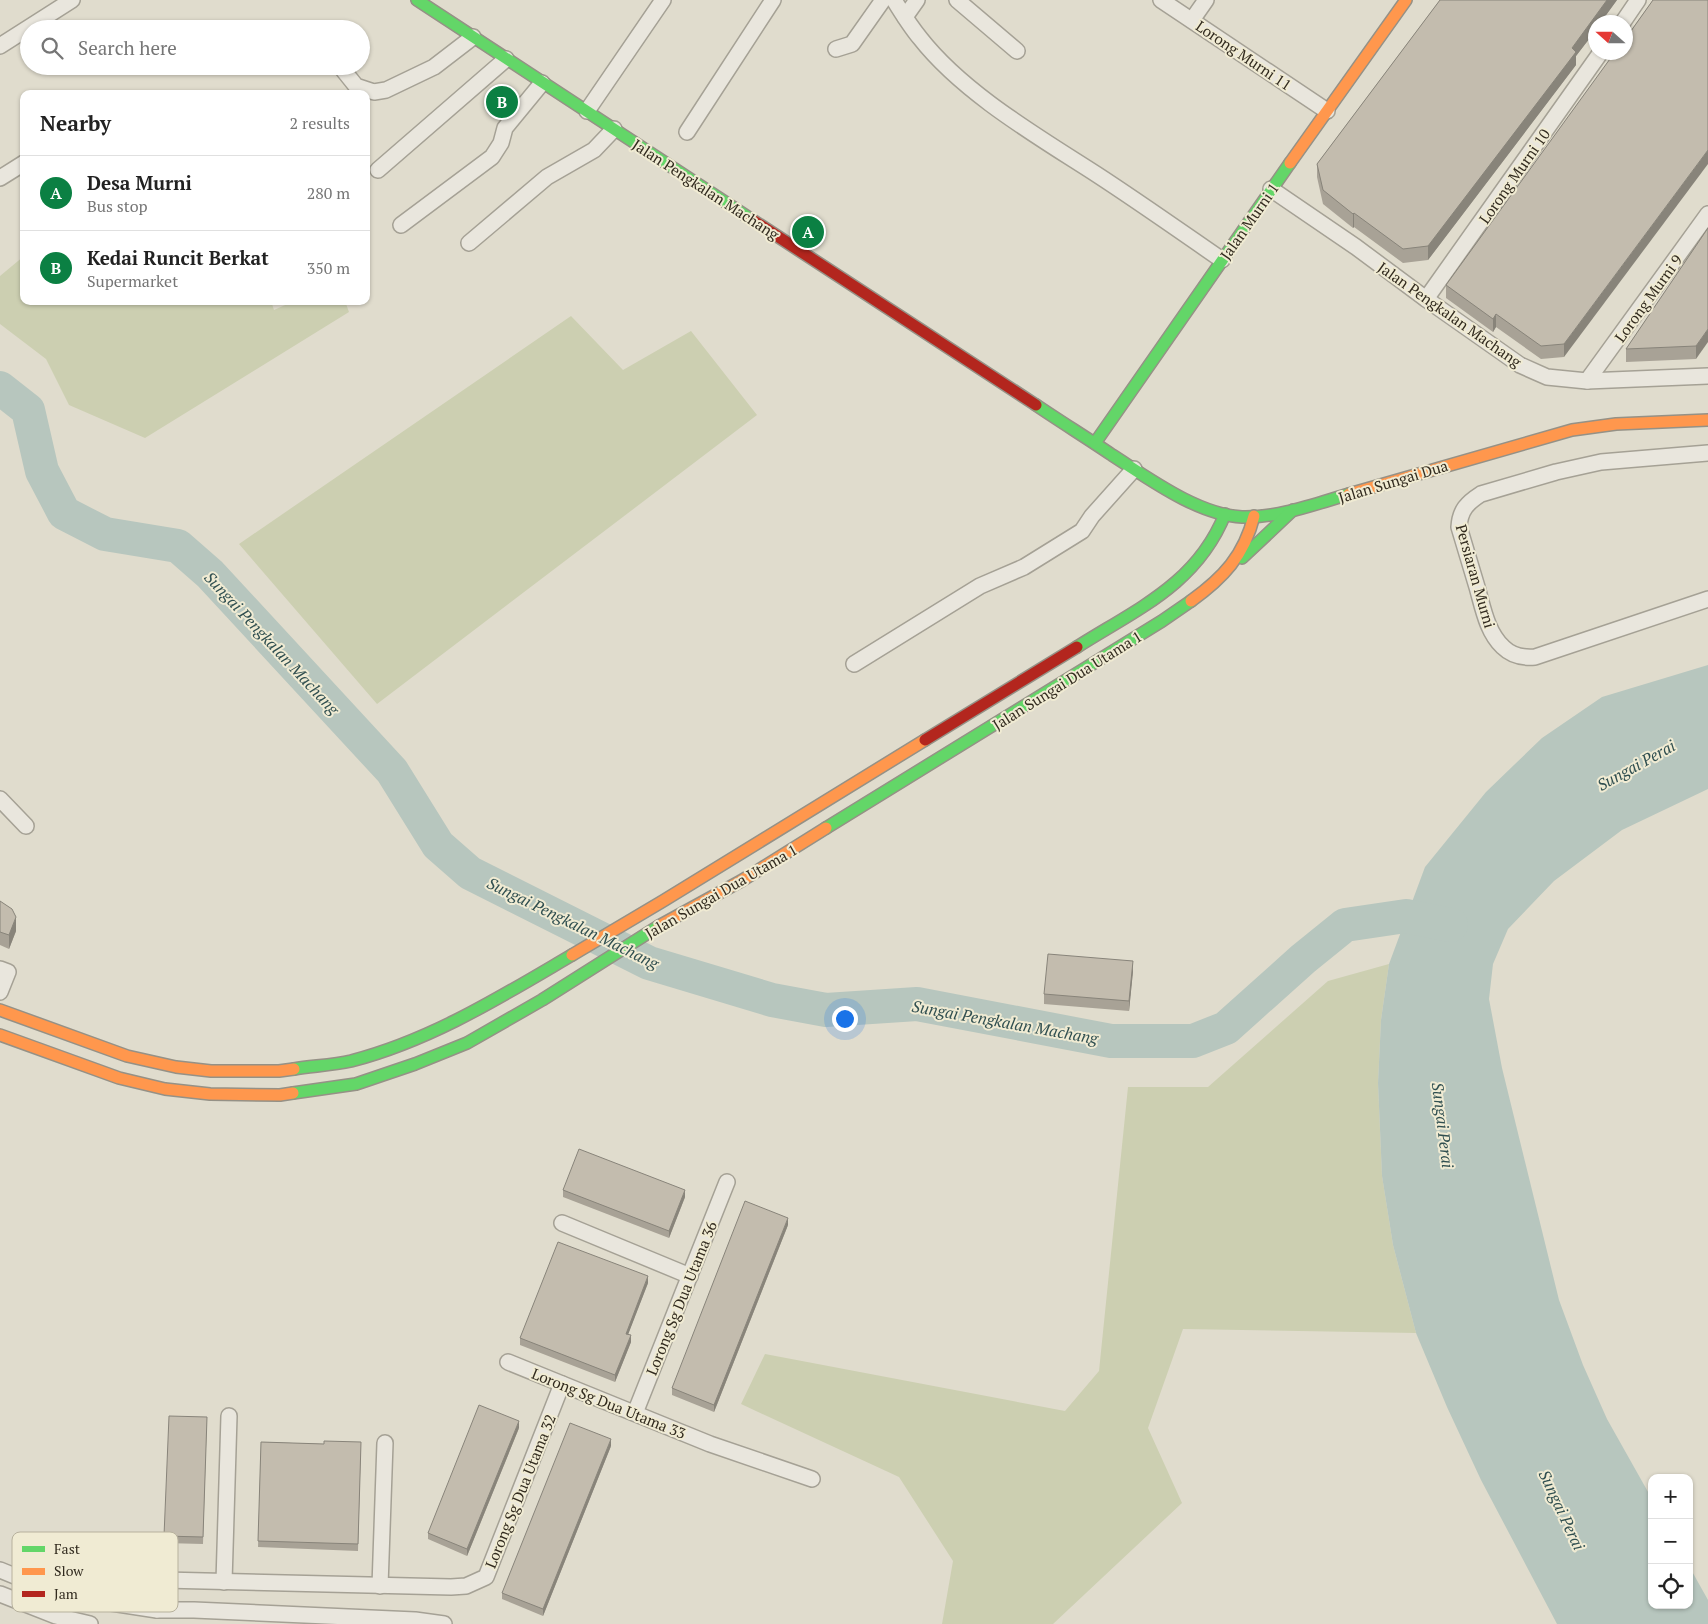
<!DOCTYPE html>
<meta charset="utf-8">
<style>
body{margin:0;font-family:"PT Serif",serif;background:#f2f2f2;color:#222}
.controls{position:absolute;right:15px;bottom:15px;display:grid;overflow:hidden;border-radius:10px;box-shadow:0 1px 4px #0004}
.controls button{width:45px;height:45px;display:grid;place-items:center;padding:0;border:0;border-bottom:1px solid #e0e0e0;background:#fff;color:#222;font:25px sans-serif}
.compass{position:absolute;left:1588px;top:15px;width:45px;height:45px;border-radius:50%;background:#fff;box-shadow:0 1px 4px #0004;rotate:291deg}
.you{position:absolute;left:844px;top:1018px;width:18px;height:18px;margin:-12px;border:4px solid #fff;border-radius:50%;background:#1a73e8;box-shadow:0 0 0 8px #1a73e833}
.badge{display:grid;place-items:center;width:32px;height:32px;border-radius:50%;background:#0b8043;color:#fff;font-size:16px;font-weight:700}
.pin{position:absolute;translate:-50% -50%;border:2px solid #fff;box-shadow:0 1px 5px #0006}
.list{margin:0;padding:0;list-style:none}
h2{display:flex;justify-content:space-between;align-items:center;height:65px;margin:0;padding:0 20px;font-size:21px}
h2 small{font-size:16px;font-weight:400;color:#767676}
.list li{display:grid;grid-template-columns:32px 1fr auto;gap:15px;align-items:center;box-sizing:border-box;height:75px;padding:0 20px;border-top:1px solid #e0e0e0}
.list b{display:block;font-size:19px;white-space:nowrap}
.list p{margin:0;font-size:16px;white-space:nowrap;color:#767676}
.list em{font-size:16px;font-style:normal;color:#767676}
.icon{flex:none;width:28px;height:28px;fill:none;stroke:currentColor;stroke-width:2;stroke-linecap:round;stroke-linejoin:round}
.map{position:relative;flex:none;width:1708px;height:1624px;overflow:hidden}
.search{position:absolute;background:#fff;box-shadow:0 1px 4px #0004;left:20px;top:20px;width:350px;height:55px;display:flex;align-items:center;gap:12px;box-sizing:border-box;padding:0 18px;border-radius:28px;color:#767676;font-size:19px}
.panel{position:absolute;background:#fff;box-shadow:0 1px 4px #0004;left:20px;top:90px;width:350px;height:215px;border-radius:10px}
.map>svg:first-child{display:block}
.green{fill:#cccfb1}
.water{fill:#b7c6be}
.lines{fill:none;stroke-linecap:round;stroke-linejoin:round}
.river{stroke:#b7c6be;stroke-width:34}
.street-casing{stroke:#a5a195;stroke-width:18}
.fast-casing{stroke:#959186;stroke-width:14}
.slow-casing{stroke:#959186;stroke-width:14}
.jam-casing{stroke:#959186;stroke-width:14}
.street{stroke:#e9e6dd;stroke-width:15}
.fast{stroke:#63d668;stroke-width:11}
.slow{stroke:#ff974d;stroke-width:11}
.jam{stroke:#b3261e;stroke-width:11}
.wall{fill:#a8a296}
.shaded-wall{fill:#88847a}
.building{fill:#c3bcae;stroke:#88847a}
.labels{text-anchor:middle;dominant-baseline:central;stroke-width:4;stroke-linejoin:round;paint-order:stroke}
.street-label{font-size:15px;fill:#322b1f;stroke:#f0ebd3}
.water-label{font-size:16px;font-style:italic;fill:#304f50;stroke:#f0ebd3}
.key{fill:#f0ebd3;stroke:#b7b19d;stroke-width:1}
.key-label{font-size:14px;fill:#322b1f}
</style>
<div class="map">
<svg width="1708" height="1624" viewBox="0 0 1708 1624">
<rect width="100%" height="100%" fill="#e0dccd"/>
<g class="green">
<path d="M24,256V301H271L274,310L294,301H345L349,312L145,438L69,405L46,359L0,324V276Z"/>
<path d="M571,316L623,370L691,331L757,415L377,704L239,544Z"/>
<path d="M1389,964L1381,1020L1378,1083L1382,1176L1393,1245L1416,1333L1183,1329L1148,1428L1182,1503L1053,1624H942L953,1561L899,1477L741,1404L765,1354L1065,1411L1099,1371L1128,1087H1208L1328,981Z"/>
</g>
<path class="water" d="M1708,665V789L1622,830L1554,881L1508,929L1493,964L1489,999L1502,1068L1559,1300L1583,1365L1607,1419L1652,1499V1605H1689V1566L1708,1600V1624H1557L1481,1480L1447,1407L1416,1333L1393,1245L1382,1176L1378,1083L1381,1020L1389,964L1425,867L1486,792L1542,738L1602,697Z"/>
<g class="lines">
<path class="river" d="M0,388L28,410L42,471L64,513L105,534L178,546L210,574L392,771L438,845L470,873L649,963L772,1000L826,1010L917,1004L1111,1041H1193L1226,1028L1303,959L1345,925L1406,916L1451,925"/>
<g class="street-casing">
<g id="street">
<path d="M894,0C902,13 910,26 920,38C963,93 1037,136 1096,174C1139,202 1180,231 1222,260"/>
<path d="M957,0L1017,51"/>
<path d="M1161,0L1327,111"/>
<path d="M905,17L917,0"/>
<path d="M1192,20L1206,0"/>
<path d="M1623,22L1638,0"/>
<path d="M0,46L72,0"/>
<path d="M836,49L852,44L883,0"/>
<path d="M340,66L356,86L374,92L386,90L434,67L473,37"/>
<path d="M587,111L663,0"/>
<path d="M687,132L773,0"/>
<path d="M378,170L506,59"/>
<path d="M0,178L24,163"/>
<path d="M1271,189L1356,247L1426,299L1520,365L1547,377L1587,381L1708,376"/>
<path d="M401,225L492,157L501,143L505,128L542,83"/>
<path d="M469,243L547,177L594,150L614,129"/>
<path d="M1426,299L1601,52"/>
<path d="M1587,381L1708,214"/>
<path d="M1708,453L1601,462L1556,472L1481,494C1467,503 1460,510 1459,527C1465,547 1471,567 1477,587C1483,608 1487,632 1503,647C1512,656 1523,658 1535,657L1708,599"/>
<path d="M854,664L980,586L1024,567L1082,531L1092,516L1134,469"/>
<path d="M0,799L26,826"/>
<path d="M0,969L8,972L0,992"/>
<path d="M562,1223L690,1276"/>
<path d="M508,1362L710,1444L812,1479"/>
<path d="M635,1413L727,1182"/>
<path d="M0,1570L32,1583L92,1600L157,1610H194L415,1620L444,1624"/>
<path d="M224,1582L229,1416"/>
<path d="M380,1586L385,1443"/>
<path d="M0,1594L56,1616L90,1624"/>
<path d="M157,1610L158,1588L164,1580L451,1587L466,1586L486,1577L562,1384"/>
</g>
</g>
<g class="fast-casing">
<g id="fast">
<path d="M417,0L751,219"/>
<path d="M1036,405C1061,422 1087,438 1112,455C1148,478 1198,515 1242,517C1278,518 1315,504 1349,494"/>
<path d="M1095,443L1290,163"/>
<path d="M1242,558L1293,510"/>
<path d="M1077,647C1137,609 1197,584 1225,514"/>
<path d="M826,828L1162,621L1191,601"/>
<path d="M294,1069C313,1066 333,1065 351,1061C432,1040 502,996 572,955"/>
<path d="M293,1093L356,1084L415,1064L467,1043L542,1000L659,926"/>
</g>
</g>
<g class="slow-casing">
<g id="slow">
<path d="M1290,163L1406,0"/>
<path d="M1349,494L1572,430L1616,424L1708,420"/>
<path d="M1191,601C1223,578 1244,556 1254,516"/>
<path d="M659,926L741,881L826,828"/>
<path d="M572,955L663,901L925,740"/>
<path d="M0,1010L127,1056L176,1067L211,1071H279L294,1069"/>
<path d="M0,1035L119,1078L165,1089L210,1094L280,1095L293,1093"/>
</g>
</g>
<g class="jam-casing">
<g id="jam">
<path d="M751,219L1036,405"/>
<path d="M925,740L1077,647"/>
</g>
</g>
<use href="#street" class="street"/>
<use href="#fast" class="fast"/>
<use href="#slow" class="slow"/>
<use href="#jam" class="jam"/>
</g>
<g class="wall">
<path d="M1440,0H1617L1601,22H1596V30L1576,56V65L1428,260L1403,263L1354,227L1353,228L1323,204L1317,177V164Z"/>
<path d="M1653,0L1564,357L1541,359L1496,327L1493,332L1446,298V285Z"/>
<path d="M1708,228L1696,359L1626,362V349Z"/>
<path d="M0,901L16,931L9,949L0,945Z"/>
<path d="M1133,971L1129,1011L1044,1004V994Z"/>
<path d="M563,1190L685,1197L669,1238L563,1197Z"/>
<path d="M788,1225L714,1412L672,1395V1388Z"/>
<path d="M648,1283L628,1334L631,1342L615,1382L520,1345V1338Z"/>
<path d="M207,1417L203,1544L164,1543V1536Z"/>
<path d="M519,1428L467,1556L428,1539V1533Z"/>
<path d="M261,1442L324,1444L361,1442L358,1551L258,1547Z"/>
<path d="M611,1446L543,1616L502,1599V1593Z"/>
</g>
<g class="shaded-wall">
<path d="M1607,0H1617L1601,22H1596V30L1576,56V65L1428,260V246Z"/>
<path d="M1708,150V164L1564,357V344Z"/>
<path d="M1354,213V227L1353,228V214Z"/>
<path d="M1496,314V327L1493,332V319Z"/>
<path d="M1708,329V342L1696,359V346Z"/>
<path d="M16,917V931L9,949V935Z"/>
<path d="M1133,961V971L1129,1011V1001Z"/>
<path d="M685,1190V1197L669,1238V1231Z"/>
<path d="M788,1218V1225L714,1412V1405Z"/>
<path d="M648,1276V1283L626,1340V1334Z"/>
<path d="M631,1335V1342L615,1382V1375Z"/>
<path d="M519,1421V1428L467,1556V1549Z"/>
<path d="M611,1439V1446L543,1616V1609Z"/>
</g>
<g class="building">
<path d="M1440,0H1607L1572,48L1576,52L1428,246L1403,249L1354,213L1353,214L1323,190L1317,164Z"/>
<path d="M1653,0H1708V150L1564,344L1541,346L1496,314L1493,319L1446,285L1615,52H1626V38Z"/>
<path d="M1708,228V329L1696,346L1626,349Z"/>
<path d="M0,901L12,909L16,917L9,935L0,932Z"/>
<path d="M1048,954L1133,961L1129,1001L1044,994Z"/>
<path d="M579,1149L685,1190L669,1231L563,1190Z"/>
<path d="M745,1201L788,1218L714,1405L672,1388Z"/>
<path d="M558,1242L648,1276L626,1334L631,1335L615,1375L520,1338Z"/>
<path d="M479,1405L519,1421L467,1549L428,1533Z"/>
<path d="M169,1416L207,1417L203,1537L164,1536Z"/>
<path d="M570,1423L611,1439L543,1609L502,1593Z"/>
<path d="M324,1441L361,1442L358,1544L258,1541L261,1442L324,1444Z"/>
</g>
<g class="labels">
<g class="street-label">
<text transform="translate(1244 55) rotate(34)">Lorong Murni 11</text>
<text transform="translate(1514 176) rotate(-55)">Lorong Murni 10</text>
<text transform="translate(706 189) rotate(33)">Jalan Pengkalan Machang</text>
<text transform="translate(1249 221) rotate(-55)">Jalan Murni 1</text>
<text transform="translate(1648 298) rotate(-54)">Lorong Murni 9</text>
<text transform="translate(1450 314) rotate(35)">Jalan Pengkalan Machang</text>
<text transform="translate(1393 481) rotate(-17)">Jalan Sungai Dua</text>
<text transform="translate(1476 576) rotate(74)">Persiaran Murni</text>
<text transform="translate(1067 680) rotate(-32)">Jalan Sungai Dua Utama 1</text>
<text transform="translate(721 891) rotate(-30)">Jalan Sungai Dua Utama 1</text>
<text transform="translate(681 1298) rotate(-68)">Lorong Sg Dua Utama 36</text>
<text transform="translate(609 1403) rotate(22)">Lorong Sg Dua Utama 33</text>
<text transform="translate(520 1491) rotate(-68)">Lorong Sg Dua Utama 32</text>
</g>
<g class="water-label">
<text transform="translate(272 643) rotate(47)">Sungai Pengkalan Machang</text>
<text transform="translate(1636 765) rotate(-29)">Sungai Perai</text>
<text transform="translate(573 923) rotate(26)">Sungai Pengkalan Machang</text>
<text transform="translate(1005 1022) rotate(10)">Sungai Pengkalan Machang</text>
<text transform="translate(1443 1125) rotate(83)">Sungai Perai</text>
<text transform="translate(1562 1510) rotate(65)">Sungai Perai</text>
</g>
</g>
<rect x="12" y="1532" width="166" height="80" rx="8" class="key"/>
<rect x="22" y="1546" width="23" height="6" fill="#63d668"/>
<rect x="22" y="1568" width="23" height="7" fill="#ff974d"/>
<rect x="22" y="1591" width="23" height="6" fill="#b3261e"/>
<g class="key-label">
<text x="54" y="1554">Fast</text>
<text x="54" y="1576">Slow</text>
<text x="54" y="1599">Jam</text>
</g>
</svg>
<div class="controls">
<button>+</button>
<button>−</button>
<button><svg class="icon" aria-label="locate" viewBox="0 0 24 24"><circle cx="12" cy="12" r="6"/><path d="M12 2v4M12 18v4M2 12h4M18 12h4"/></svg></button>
</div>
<svg class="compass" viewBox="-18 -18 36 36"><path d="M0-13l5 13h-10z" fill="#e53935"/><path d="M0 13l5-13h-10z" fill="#767676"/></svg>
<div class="you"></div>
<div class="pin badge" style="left:808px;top:232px">A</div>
<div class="pin badge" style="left:502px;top:102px">B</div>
<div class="search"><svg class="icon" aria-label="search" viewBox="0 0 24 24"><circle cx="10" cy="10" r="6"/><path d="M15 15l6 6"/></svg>Search here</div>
<section class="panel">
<h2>Nearby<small>2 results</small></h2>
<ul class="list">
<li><span class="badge">A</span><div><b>Desa Murni</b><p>Bus stop</p></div><em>280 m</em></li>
<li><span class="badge">B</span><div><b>Kedai Runcit Berkat</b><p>Supermarket</p></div><em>350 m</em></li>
</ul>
</section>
</div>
